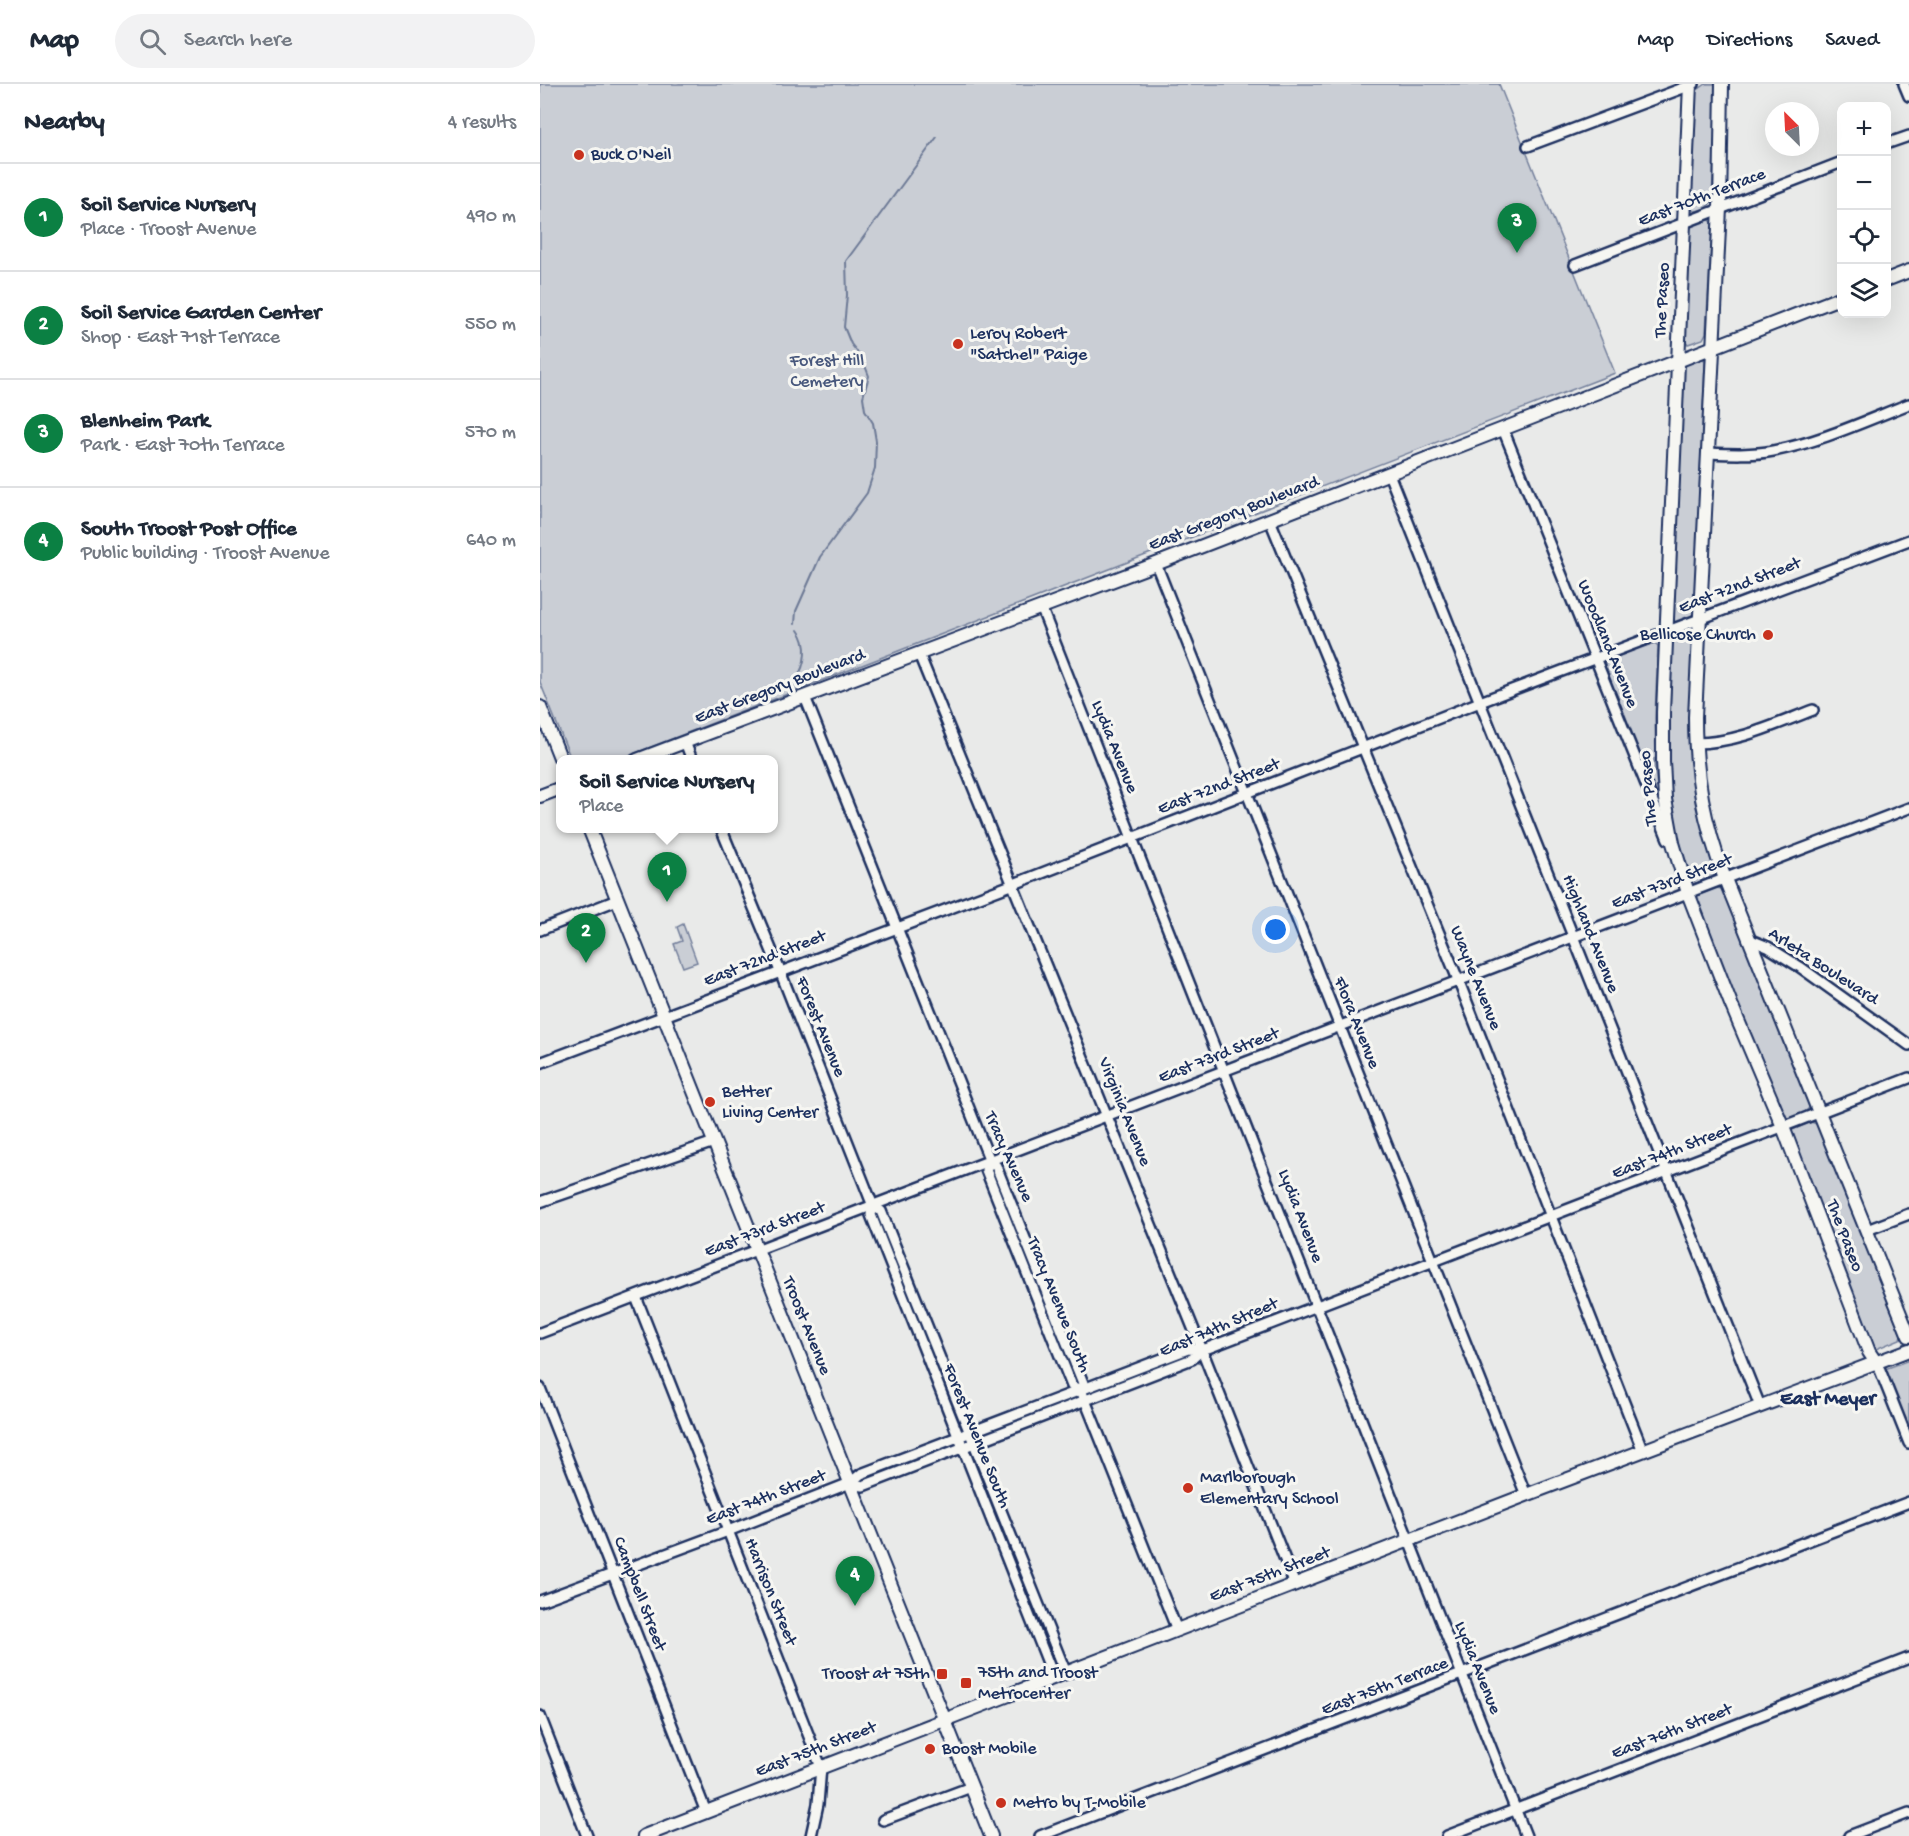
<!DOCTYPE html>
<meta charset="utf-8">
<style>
body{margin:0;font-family:"Gochi Hand",sans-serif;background:#f2f2f3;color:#1f2937}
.controls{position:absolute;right:18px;top:18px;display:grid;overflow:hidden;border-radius:12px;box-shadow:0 6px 24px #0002}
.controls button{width:54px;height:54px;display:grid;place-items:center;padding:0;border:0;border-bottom:2px solid #e0e1e3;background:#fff;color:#1f2937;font:30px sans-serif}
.compass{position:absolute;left:1225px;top:18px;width:54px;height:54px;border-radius:50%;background:#fff;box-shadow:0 6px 24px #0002;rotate:336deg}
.you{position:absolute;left:736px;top:846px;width:21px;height:21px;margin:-15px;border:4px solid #fff;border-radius:50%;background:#1a73e8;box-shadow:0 0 0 9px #1a73e833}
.badge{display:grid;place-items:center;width:39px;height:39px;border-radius:50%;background:#0b8043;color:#fff;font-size:20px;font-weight:700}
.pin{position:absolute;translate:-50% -50px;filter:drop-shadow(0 2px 3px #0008)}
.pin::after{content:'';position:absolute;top:32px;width:21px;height:18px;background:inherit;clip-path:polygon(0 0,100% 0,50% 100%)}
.popup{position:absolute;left:16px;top:671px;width:222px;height:78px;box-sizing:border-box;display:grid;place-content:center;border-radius:12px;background:#fff;filter:drop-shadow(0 2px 4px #0005);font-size:20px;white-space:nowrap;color:#747a83}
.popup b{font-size:22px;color:#1f2937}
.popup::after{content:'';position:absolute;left:50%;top:100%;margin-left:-12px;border:12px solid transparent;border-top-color:#fff}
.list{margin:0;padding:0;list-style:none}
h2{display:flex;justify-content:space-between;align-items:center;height:78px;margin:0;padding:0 24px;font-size:26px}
h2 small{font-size:20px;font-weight:400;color:#747a83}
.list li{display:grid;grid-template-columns:39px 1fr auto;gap:18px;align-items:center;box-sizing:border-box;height:108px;padding:0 24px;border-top:2px solid #e0e1e3}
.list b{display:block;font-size:22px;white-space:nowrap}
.list p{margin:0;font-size:20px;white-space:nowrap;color:#747a83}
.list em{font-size:20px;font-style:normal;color:#747a83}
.icon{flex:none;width:33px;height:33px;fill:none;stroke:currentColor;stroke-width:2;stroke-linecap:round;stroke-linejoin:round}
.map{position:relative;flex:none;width:1369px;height:1752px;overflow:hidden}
header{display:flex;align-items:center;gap:36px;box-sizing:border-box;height:84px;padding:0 30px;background:#fff;border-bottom:2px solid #e0e1e3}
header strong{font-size:28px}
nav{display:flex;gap:33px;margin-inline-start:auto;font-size:21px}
.search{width:420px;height:54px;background:#f2f2f3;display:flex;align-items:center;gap:15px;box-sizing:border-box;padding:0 21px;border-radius:33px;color:#747a83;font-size:22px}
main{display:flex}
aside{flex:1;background:#fff}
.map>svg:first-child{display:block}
.green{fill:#caced5;stroke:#727e9a;stroke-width:1.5}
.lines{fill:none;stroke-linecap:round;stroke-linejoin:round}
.stream{stroke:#6c7995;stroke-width:2}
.minor-casing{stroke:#1b2f5e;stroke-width:14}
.major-casing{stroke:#1b2f5e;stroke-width:16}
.minor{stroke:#f6f6f2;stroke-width:9}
.major{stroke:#f6f6f2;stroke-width:12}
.poi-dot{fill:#c8321e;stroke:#f6f6f2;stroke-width:2}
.labels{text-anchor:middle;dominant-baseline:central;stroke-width:6;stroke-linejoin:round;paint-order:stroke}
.poi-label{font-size:18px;fill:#1b2f5e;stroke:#f6f6f2;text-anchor:start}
.street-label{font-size:18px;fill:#1b2f5e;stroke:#f6f6f2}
.park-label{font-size:18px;fill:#47577c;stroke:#f6f6f2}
.neighbourhood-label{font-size:20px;font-weight:bold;fill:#1b2f5e;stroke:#f6f6f2}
</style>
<header>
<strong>Map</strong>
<div class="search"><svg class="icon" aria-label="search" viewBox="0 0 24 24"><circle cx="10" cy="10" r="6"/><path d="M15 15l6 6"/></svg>Search here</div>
<nav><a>Map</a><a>Directions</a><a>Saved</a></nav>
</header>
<main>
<aside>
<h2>Nearby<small>4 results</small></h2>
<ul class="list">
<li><span class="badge">1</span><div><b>Soil Service Nursery</b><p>Place · Troost Avenue</p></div><em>490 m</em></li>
<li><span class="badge">2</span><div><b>Soil Service Garden Center</b><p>Shop · East 71st Terrace</p></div><em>550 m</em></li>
<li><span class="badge">3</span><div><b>Blenheim Park</b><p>Park · East 70th Terrace</p></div><em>570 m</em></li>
<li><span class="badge">4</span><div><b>South Troost Post Office</b><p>Public building · Troost Avenue</p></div><em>640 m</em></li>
</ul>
</aside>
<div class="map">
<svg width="1369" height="1752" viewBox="0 0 1369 1752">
<rect width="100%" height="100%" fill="#e9eae9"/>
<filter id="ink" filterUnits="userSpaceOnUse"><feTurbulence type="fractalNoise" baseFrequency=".0167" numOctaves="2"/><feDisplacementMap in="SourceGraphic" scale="12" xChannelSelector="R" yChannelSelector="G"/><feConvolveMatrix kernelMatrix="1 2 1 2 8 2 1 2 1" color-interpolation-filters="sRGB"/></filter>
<g filter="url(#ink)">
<g class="green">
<path d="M0,0H959L1075,289L80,675H31L0,598Z"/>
<path d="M1166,0H1176L1177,2L1172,116C1170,123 1160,127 1153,127L1150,122L1156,7Z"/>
<path d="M1167,134L1172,138V143L1166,249L1163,255L1148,260L1145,256L1150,146L1153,140Z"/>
<path d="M1160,274L1165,276V279L1154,527L1151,533L1137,539L1133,537L1132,534L1144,284L1148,278Z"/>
<path d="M1148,546L1153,548V551L1149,650L1150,676L1156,723L1176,789L1171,795L1156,799L1149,793C1140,761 1133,730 1130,698C1126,652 1129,605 1131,559L1135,552Z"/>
<path d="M1111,559H1115L1118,562L1115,634L1116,674L1114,675L1117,703L1114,705L1112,704L1063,582L1067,577Z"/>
<path d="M1176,804L1183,805L1186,809L1268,1017L1269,1024C1263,1031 1250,1037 1242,1033L1156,818L1159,811Z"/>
<path d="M143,840L157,878L143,883L134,860L142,857L137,843Z"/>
<path d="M1271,1038L1277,1040L1361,1251L1360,1255L1336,1265L1333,1263L1249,1051L1252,1046Z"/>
<path d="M453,1088H455L539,1301L537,1302L451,1089Z"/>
<path d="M336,1132H338L422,1340L421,1346L334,1134Z"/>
<path d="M1369,1276V1352L1344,1289L1345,1285Z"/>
<path d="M431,1365L516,1572L513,1576L428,1367Z"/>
</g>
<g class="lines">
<g class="stream">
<path d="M255,540L256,527L280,473L327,409L335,384L336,357L333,339L325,326L323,313L329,292L322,274L311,260L304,243L307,211L306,177L397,53"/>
<path d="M257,598L256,595C266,581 269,560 258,546"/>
</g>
<g class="minor-casing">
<g id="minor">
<path d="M1364,0L1369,12"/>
<path d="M1346,60L1369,52"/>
<path d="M988,62L1154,0"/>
<path d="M1035,181L1302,78"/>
<path d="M963,345L1128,755"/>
<path d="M1169,369C1190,370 1212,371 1233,367C1280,358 1325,337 1369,320"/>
<path d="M849,390L1220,1322"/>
<path d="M730,436L919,898L1103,1367"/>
<path d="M616,480L986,1411"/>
<path d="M501,523C664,933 823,1343 986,1752"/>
<path d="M379,570L662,1266L755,1501"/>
<path d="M265,613L450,1077L456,1082L543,1299L541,1306L637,1546"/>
<path d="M145,658L152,676"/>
<path d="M1155,659C1197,659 1234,641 1273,626"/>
<path d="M181,744L240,887L333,1122"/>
<path d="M0,846L77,816"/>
<path d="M1208,855L1228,863L1260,883L1369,961"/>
<path d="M0,979L474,800L940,618L1369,456"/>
<path d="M450,1077L446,1086L532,1302L541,1306"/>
<path d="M0,1118L174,1058"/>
<path d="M333,1122L331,1131L514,1594"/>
<path d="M333,1122L341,1127L526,1589"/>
<path d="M1327,1146L1369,1130"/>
<path d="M96,1213L281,1683L278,1720L271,1752"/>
<path d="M0,1249L1369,724"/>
<path d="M1335,1277L1340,1286L1369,1359"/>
<path d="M0,1304L166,1728"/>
<path d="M310,1399L321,1390L648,1265L662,1266"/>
<path d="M0,1517L188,1447L310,1399L323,1402L652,1275L662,1266L668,1264L1369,994"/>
<path d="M0,1632L47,1752"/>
<path d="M343,1736L431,1703"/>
<path d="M500,1752L1369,1418"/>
<path d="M907,1752L1369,1574"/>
<path d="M1309,1752L1369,1729"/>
</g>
</g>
<g class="major-casing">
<g id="major">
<path d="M1150,0L1123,628V677L1125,715L1133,759L1148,809L1191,920L1243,1043L1329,1268L1335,1277"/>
<path d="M1182,0L1180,124L1155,633C1155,693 1164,738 1185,795L1369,1252"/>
<path d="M1346,196L1369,187"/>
<path d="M0,623L21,676"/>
<path d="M97,676L616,480L1302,213"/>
<path d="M0,712L21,704"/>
<path d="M49,744L451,1752"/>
<path d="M104,1752L986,1411L1369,1266"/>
</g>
</g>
<use href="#minor" class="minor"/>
<use href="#major" class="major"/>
</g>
</g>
<g class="poi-dot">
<circle cx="39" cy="71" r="6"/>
<circle cx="418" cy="260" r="6"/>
<circle cx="1228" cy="551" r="6"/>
<circle cx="170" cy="1018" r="6"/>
<circle cx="648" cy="1404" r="6"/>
<rect x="396" y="1584" width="12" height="12" rx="3"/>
<rect x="420" y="1593" width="12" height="12" rx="3"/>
<circle cx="390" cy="1665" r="6"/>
<circle cx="461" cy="1719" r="6"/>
</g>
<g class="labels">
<g class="poi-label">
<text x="51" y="71">Buck O'Neil</text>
<text x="430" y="250">Leroy Robert<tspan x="430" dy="21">"Satchel" Paige</tspan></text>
<text x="1216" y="551" text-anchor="end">Bellicose Church</text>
<text x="182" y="1008">Better<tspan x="182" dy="21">Living Center</tspan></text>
<text x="660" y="1394">Marlborough<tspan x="660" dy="21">Elementary School</tspan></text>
<text x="438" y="1589">75th and Troost<tspan x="438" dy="21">Metrocenter</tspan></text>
<text x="390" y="1590" text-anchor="end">Troost at 75th</text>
<text x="402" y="1665">Boost Mobile</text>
<text x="473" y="1719">Metro by T-Mobile</text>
</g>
<g class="street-label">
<text transform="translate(1162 114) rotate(-21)">East 70th Terrace</text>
<text transform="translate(1123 216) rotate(-87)">The Paseo</text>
<text transform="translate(694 430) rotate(-21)">East Gregory Boulevard</text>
<text transform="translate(1200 502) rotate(-21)">East 72nd Street</text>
<text transform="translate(1067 560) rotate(68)">Woodland Avenue</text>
<text transform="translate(240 603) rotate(-21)">East Gregory Boulevard</text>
<text transform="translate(574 663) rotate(68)">Lydia Avenue</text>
<text transform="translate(679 703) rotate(-21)">East 72nd Street</text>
<text transform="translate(1109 704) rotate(-95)">The Paseo</text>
<text transform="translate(1132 798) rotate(-21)">East 73rd Street</text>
<text transform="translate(1050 850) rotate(68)">Highland Avenue</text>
<text transform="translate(225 875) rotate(-21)">East 72nd Street</text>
<text transform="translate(1283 883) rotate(33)">Arleta Boulevard</text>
<text transform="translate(935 894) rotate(68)">Wayne Avenue</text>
<text transform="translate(816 939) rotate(68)">Flora Avenue</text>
<text transform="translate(280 943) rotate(68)">Forest Avenue</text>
<text transform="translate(679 972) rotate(-21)">East 73rd Street</text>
<text transform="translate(584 1028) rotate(68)">Virginia Avenue</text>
<text transform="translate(1132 1068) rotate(-21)">East 74th Street</text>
<text transform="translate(468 1073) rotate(66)">Tracy Avenue</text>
<text transform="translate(760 1132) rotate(69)">Lydia Avenue</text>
<text transform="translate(225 1146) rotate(-21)">East 73rd Street</text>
<text transform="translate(1304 1152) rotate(69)">The Paseo</text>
<text transform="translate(518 1221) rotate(68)">Tracy Avenue South</text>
<text transform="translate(266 1242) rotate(68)">Troost Avenue</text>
<text transform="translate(679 1244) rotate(-23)">East 74th Street</text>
<text transform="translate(436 1352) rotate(68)">Forest Avenue South</text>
<text transform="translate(226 1414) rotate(-21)">East 74th Street</text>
<text transform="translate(730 1491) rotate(-21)">East 75th Street</text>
<text transform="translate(230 1508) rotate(68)">Harrison Street</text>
<text transform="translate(99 1510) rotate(69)">Campbell Street</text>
<text transform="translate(937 1584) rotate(68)">Lydia Avenue</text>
<text transform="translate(845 1603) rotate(-21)">East 75th Terrace</text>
<text transform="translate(1132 1648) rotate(-21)">East 76th Street</text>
<text transform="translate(276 1666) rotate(-21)">East 75th Street</text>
</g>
<g class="park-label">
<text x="287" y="277">Forest Hill<tspan x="287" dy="21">Cemetery</tspan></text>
</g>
<g class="neighbourhood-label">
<text x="1288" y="1316">East Meyer</text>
</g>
</g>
</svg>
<div class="controls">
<button>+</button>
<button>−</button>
<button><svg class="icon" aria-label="locate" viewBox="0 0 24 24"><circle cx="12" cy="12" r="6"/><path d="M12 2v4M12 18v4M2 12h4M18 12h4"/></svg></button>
<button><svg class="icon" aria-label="layers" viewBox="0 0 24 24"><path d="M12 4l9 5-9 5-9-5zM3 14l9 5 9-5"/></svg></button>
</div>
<svg class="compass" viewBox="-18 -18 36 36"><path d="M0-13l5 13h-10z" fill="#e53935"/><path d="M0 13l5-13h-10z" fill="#747a83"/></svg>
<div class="you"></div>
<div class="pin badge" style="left:127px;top:818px">1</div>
<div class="popup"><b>Soil Service Nursery</b>Place</div>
<div class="pin badge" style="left:46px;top:879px">2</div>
<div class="pin badge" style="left:977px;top:169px">3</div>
<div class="pin badge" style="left:315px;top:1522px">4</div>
</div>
</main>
